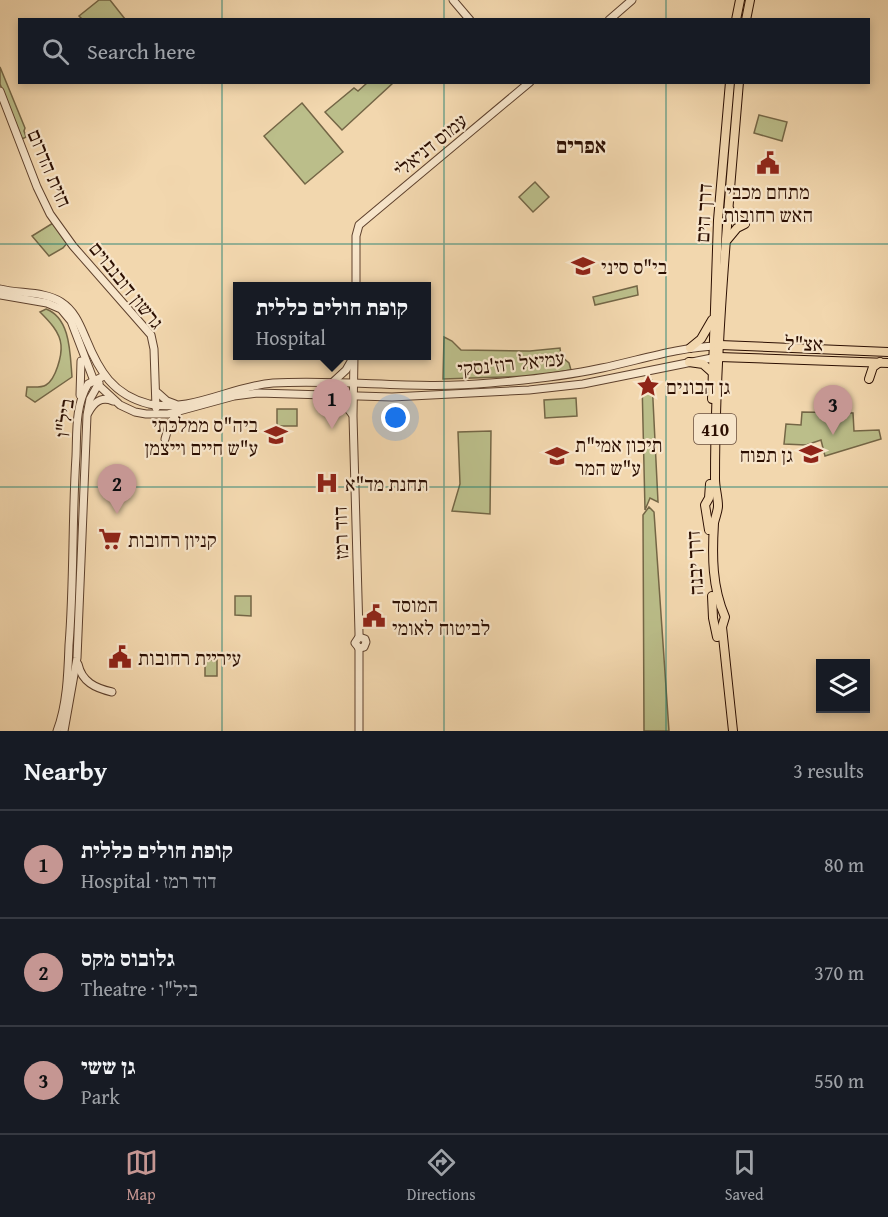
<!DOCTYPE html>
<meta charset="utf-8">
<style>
body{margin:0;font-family:"Gentium Book Plus","Frank Ruhl Libre",serif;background:#242831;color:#f1f3f6}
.controls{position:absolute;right:18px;bottom:18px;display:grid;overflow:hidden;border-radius:0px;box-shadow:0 3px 9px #0003}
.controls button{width:54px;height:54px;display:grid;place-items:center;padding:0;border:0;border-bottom:2px solid #363941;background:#171b24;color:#f1f3f6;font:30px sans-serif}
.you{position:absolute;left:396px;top:418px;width:21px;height:21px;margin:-15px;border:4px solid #fff;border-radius:50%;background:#1a73e8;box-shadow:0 0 0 9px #1a73e833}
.badge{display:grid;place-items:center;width:39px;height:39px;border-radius:50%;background:#c59692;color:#111;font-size:20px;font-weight:700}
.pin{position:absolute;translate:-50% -50px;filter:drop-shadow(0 2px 3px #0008)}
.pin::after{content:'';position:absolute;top:32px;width:21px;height:18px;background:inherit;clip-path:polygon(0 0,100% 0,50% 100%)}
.popup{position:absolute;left:233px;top:282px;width:198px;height:78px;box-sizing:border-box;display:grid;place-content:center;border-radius:0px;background:#171b24;filter:drop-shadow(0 2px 4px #0005);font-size:20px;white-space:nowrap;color:#9ea1a6}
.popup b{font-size:22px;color:#f1f3f6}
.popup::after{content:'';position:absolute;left:50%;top:100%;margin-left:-12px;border:12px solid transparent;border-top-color:#171b24}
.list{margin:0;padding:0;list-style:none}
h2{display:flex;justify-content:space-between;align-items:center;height:78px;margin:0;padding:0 24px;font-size:26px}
h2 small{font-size:20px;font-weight:400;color:#9ea1a6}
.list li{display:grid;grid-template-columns:39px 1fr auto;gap:18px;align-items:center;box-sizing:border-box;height:108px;padding:0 24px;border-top:2px solid #363941}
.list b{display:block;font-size:22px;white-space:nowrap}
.list p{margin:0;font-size:20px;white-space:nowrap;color:#9ea1a6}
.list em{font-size:20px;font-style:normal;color:#9ea1a6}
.icon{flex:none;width:33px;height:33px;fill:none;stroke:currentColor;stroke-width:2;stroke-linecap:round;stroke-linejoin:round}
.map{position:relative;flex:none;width:888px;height:731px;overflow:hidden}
.search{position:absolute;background:#171b24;box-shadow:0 3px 9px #0003;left:18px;right:18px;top:18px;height:66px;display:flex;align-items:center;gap:15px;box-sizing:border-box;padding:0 21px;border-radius:0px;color:#9ea1a6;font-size:22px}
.sheet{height:402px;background:#171b24}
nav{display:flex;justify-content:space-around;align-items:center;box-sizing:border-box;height:84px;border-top:2px solid #363941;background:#171b24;font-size:16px;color:#9ea1a6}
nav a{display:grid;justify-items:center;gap:3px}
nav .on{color:#c59692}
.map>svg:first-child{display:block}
.green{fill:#bbbe8a;stroke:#746646;stroke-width:1.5}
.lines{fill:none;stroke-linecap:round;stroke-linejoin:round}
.minor-casing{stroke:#5e412d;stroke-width:9}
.major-casing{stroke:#2c0f02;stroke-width:10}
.minor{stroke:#f7e5ca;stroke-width:7}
.major{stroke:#f2d7ae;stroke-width:8}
.grid{fill:none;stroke:#0f766e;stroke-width:1.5;stroke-opacity:0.55}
.labels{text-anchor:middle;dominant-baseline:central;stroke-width:4.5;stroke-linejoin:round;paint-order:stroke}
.shield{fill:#f7e5ca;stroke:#694f3e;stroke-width:1.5}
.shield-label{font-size:18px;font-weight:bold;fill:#2c0f02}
.street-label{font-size:20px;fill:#2c0f02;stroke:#f7e5ca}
.poi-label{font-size:20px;fill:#2c0f02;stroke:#f7e5ca;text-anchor:start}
.neighbourhood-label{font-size:21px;font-weight:bold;fill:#2c0f02;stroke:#f7e5ca}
</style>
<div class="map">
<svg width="888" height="731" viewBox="0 0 888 731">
<rect width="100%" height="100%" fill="#f2d7ae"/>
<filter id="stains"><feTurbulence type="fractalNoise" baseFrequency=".00333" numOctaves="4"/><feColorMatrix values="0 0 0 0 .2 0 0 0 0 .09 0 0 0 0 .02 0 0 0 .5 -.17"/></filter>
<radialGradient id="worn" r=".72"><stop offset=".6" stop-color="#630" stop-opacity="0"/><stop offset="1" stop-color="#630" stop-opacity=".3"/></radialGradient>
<g class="green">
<path d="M99,0H110L125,19H82L79,16Z"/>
<path d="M0,67L25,128L24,131L26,137L22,139L0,84Z"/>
<path d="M367,83H393L342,130L325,112L354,88L358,91Z"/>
<path d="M302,103L343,152L305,184L264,136Z"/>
<path d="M759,115L787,122L782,141L754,133Z"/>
<path d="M535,182L549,197L533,212L519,197Z"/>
<path d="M53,223L68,242L63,248L49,256L32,236Z"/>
<path d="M637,286L638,295L595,305L593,297Z"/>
<path d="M46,309C71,318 70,355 72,377L35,402L26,396L27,387C34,387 41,388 46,385C56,379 62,355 61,345C60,332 49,321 40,312Z"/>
<path d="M444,337L452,341L461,350L530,351L560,348L561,356L569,363L571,370L532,376L443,379Z"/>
<path d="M652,380L658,502L650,498L645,510L642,381Z"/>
<path d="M576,398L577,416L545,418L544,400Z"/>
<rect x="277" y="409" width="20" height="17"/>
<path d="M802,412L853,413L854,431L879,430L881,439L825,456L821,440L806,445L784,444L786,424L801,425Z"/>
<path d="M491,431L490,514L452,511L460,484L458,432Z"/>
<path d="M649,507L654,512L669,731H644L643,515Z"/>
<path d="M235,596H251V616L235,615Z"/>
<rect x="205" y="660" width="12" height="16"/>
</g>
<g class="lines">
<g class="minor-casing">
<g id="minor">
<path d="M453,0L470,20"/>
<path d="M609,20L632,0"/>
<path d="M0,91L37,187L50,214L73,246L151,335L154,349L156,408"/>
<path d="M356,286V236L359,225L530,82"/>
<path d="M0,289C20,294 44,291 61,302C75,311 80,325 86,339C99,371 113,395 149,404C191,413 232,386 273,383C346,379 417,390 490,383C528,380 565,376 602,368C640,360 679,347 717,346"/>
<path d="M0,295L47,303L61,309L71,321L94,381L120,405L135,412L146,414H168L234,396L258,393L392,397L529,390L583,384L717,357"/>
<path d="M354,356L353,416L359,633V637L355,643L359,648"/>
<path d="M333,382L346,370L353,358"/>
<path d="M158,393L167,401L175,404"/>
<path d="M80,395L81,361"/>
<path d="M331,397L345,405L352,414"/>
<path d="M88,413C94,402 101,396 113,401"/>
<path d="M165,439L169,425L178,412"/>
<path d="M359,637L365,639L366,642L364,647L359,648"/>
<path d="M78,664C82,682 95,688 112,692"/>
<path d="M57,731C67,705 68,673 69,645C74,582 72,519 76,456C77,432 75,406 88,384L104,376"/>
<path d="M64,731L77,658L87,415L90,399L99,383"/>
<path d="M359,731V648"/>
</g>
</g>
<g class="major-casing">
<g id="major">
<path d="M736,20L740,0"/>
<path d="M746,20L750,0"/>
<path d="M727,240L737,228L745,224L735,217L729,209"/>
<path d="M720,345L888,352"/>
<path d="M690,348L701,339L712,320"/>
<path d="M719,357L888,363"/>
<path d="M689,362L703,364L712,372"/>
<path d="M869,379L873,367L880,362"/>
<path d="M712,399L718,220L730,82"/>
<path d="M709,530L705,505L709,498L710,484"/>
<path d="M712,596L713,618L717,637"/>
<path d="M733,731L722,627L725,617C712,587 712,556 714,523C715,518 718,511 718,506C718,497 715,488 715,479C715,347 728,214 739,82"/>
</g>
</g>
<use href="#minor" class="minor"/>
<use href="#major" class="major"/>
</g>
<path class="grid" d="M222,0V20M444,0V20M666,0V20M222,82V731M444,82V731M666,82V731M0,244H888M0,487H888"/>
<defs>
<g id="civic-bare" transform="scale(1.8)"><path d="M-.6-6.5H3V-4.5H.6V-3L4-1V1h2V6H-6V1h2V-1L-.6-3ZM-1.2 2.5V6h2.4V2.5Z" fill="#8f2418" stroke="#f7e5ca" stroke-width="2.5" paint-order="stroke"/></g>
<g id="school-bare" transform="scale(1.8)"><path d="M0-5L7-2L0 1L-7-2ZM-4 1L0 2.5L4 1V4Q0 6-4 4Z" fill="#8f2418" stroke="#f7e5ca" stroke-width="2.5" paint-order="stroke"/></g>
<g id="sight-bare" transform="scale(1.8)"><path d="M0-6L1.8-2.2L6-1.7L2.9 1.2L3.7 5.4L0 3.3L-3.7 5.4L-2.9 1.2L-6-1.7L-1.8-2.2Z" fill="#8f2418" stroke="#f7e5ca" stroke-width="2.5" paint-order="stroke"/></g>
<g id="hospital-bare" transform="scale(1.8)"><path d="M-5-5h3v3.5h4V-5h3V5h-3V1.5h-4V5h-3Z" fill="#8f2418" stroke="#f7e5ca" stroke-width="2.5" paint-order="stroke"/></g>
<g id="supermarket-bare" transform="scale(1.8)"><path d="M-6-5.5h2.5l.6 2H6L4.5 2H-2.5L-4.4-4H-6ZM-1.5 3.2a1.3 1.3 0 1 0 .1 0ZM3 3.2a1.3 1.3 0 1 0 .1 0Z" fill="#8f2418" stroke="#f7e5ca" stroke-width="2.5" paint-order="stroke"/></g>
</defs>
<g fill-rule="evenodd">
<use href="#civic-bare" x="768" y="163"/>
<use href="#school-bare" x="583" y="266"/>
<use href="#sight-bare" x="648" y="386"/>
<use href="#school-bare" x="276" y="435"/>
<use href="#school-bare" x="811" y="454"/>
<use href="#school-bare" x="557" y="456"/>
<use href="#hospital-bare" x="327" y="483"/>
<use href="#supermarket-bare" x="110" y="539"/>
<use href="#civic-bare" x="374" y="616"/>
<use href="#civic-bare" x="120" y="657"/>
</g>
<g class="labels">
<rect class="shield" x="694" y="414" width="42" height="30" rx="4.5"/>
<g class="shield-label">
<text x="715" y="429">410</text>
</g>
<g class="street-label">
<text transform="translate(430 145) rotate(-39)">עמוס דניאלי</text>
<text transform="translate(50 168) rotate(67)">חזית הדרום</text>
<text transform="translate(703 213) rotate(-87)">דרך הים</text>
<text transform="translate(127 285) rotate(51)">גרשון דובנבוים</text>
<text transform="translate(804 343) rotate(2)">אצ"ל</text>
<text transform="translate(511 363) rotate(-6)">עמיאל רוז'נסקי</text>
<text transform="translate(64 418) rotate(-82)">ביל"ו</text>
<text transform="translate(340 533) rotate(-92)">דוד רמז</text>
<text transform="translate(694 563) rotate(-93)">דרך יבנה</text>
</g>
<g class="poi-label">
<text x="768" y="191" text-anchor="middle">מתחם מכבי<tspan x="768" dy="23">האש רחובות</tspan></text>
<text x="601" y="266">בי"ס סיני</text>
<text x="666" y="386">גן הבונים</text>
<text x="258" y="424" text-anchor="end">ביה"ס ממלכתי<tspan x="258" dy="23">ע"ש חיים וייצמן</tspan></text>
<text x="575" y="444">תיכון אמי"ת<tspan x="575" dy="23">ע"ש המר</tspan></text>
<text x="793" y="454" text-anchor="end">גן תפוח</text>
<text x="345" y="483">תחנת מד"א</text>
<text x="128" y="539">קניון רחובות</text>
<text x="392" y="604">המוסד<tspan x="392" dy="23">לביטוח לאומי</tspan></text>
<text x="138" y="657">עיריית רחובות</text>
</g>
<g class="neighbourhood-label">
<text x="581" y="145">אפרים</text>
</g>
</g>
<rect width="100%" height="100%" filter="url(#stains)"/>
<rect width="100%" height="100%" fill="url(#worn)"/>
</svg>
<div class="controls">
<button><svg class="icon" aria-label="layers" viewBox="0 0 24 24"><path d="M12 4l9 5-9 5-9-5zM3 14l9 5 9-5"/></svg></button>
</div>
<div class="you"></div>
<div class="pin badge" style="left:332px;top:429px">1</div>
<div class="popup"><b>קופת חולים כללית</b>Hospital</div>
<div class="pin badge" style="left:117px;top:514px">2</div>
<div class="pin badge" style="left:833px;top:435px">3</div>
<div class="search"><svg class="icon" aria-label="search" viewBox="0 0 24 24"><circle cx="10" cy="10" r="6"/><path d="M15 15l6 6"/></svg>Search here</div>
</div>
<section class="sheet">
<h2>Nearby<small>3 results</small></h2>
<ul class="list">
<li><span class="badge">1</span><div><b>קופת חולים כללית</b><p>Hospital · דוד רמז</p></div><em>80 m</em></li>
<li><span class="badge">2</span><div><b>גלובוס מקס</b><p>Theatre · ביל&quot;ו</p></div><em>370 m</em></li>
<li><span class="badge">3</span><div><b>גן ששי</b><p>Park</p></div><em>550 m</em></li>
</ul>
</section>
<nav>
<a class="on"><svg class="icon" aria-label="map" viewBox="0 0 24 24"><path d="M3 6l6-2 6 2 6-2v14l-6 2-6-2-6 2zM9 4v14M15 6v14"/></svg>Map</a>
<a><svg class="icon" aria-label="directions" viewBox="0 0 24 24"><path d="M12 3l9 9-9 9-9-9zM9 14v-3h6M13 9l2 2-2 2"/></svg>Directions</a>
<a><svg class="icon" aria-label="saved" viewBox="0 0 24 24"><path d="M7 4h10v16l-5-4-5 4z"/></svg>Saved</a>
</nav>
